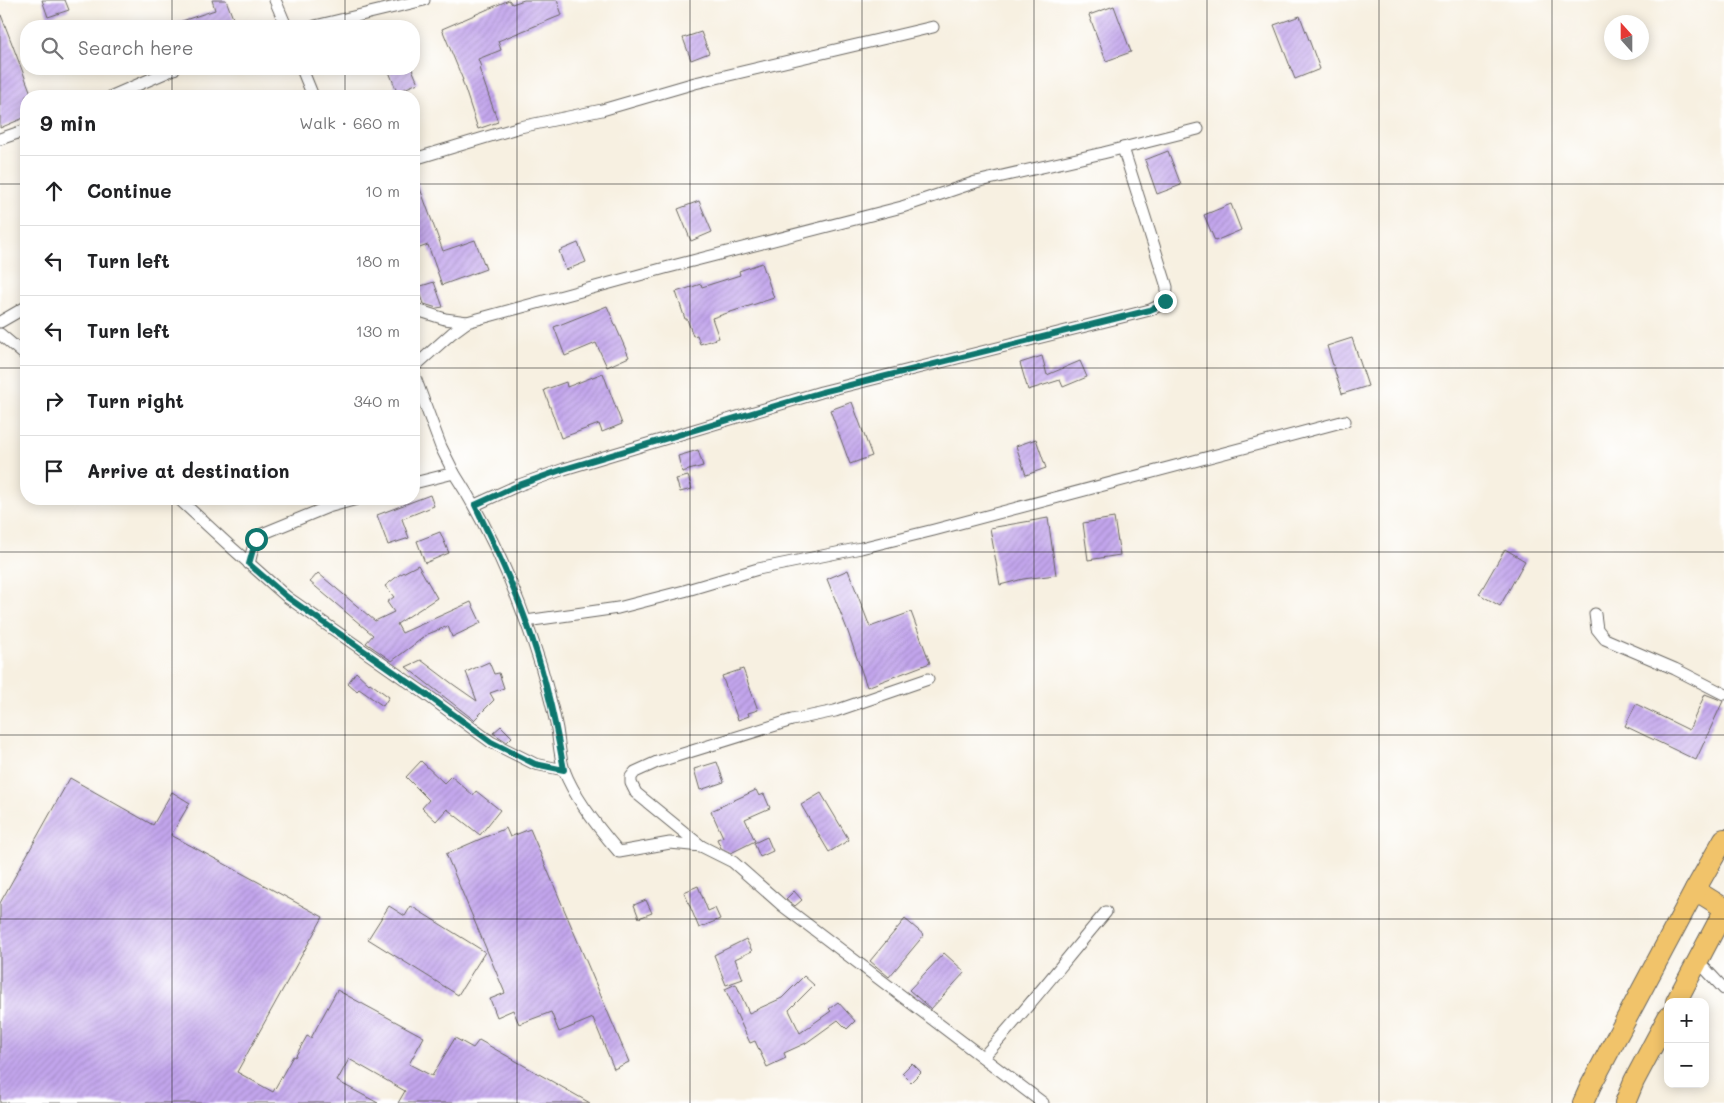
<!DOCTYPE html>
<meta charset="utf-8">
<style>
body{margin:0;font-family:Mali,sans-serif;background:#f2f2f2;color:#202124}
.controls{position:absolute;right:15px;bottom:15px;display:grid;overflow:hidden;border-radius:10px;box-shadow:0 2px 12px #0003}
.controls button{width:45px;height:45px;display:grid;place-items:center;padding:0;border:0;border-bottom:1px solid #e0e0e0;background:#fff;color:#202124;font:25px sans-serif}
.compass{position:absolute;left:1604px;top:15px;width:45px;height:45px;border-radius:50%;background:#fff;box-shadow:0 2px 12px #0003;rotate:339deg}
.stop{position:absolute;width:15px;height:15px;margin:-11px;border:4px solid #0f766e;border-radius:50%;background:#fff}
.stop.end{background:#0f766e;border-color:#fff;box-shadow:0 1px 5px #0008}
.list{margin:0;padding:0;list-style:none}
h2{display:flex;justify-content:space-between;align-items:center;height:65px;margin:0;padding:0 20px;font-size:21px}
h2 small{font-size:16px;font-weight:400;color:#757577}
.list li{display:grid;grid-template-columns:32px 1fr auto;gap:15px;align-items:center;box-sizing:border-box;height:70px;padding:0 20px;border-top:1px solid #e0e0e0}
.list b{display:block;font-size:19px;white-space:nowrap}
.list em{font-size:16px;font-style:normal;color:#757577}
.icon{flex:none;width:28px;height:28px;fill:none;stroke:currentColor;stroke-width:2;stroke-linecap:round;stroke-linejoin:round}
.map{position:relative;flex:none;width:1724px;height:1103px;overflow:hidden}
.search{position:absolute;background:#fff;box-shadow:0 2px 12px #0003;left:20px;top:20px;width:400px;height:55px;display:flex;align-items:center;gap:12px;box-sizing:border-box;padding:0 18px;border-radius:20px;color:#757577;font-size:19px}
.panel{position:absolute;background:#fff;box-shadow:0 2px 12px #0003;left:20px;top:90px;width:400px;height:415px;border-radius:20px}
.map>svg:first-child{display:block}
.building{fill:url(#building-hatch)}
.lines{fill:none;stroke-linecap:round;stroke-linejoin:round}
.street-casing{stroke:#696661;stroke-width:13}
.highway-casing{stroke:#696661;stroke-width:22}
.street{stroke:#fff;stroke-width:11}
.highway{stroke:#f1c36a;stroke-width:20}
.route{stroke:#0f766e;stroke-width:6}
.grid{fill:none;stroke:#1c1c1c;stroke-width:1;stroke-opacity:0.55}
</style>
<div class="map">
<svg width="1724" height="1103" viewBox="0 0 1724 1103">
<defs>
<pattern id="building-hatch" width="6" height="6" patternUnits="userSpaceOnUse" patternTransform="scale(1.25)"><rect width="6" height="6" fill="#c2a5ec"/><path d="M-1 1l2-2M0 6l6-6M5 7l2-2" fill="none" stroke="#a68dca"/></pattern>
</defs>
<rect width="100%" height="100%" fill="#fff"/>
<filter id="ink" filterUnits="userSpaceOnUse"><feTurbulence type="fractalNoise" baseFrequency=".02" numOctaves="2"/><feDisplacementMap in="SourceGraphic" scale="10" xChannelSelector="R" yChannelSelector="G"/><feConvolveMatrix kernelMatrix="1 2 1 2 8 2 1 2 1" color-interpolation-filters="sRGB"/></filter>
<filter id="wash" filterUnits="userSpaceOnUse"><feTurbulence type="fractalNoise" baseFrequency=".0096" numOctaves="4" result="noise"/><feDisplacementMap in="SourceGraphic" scale="20" xChannelSelector="R" yChannelSelector="G"/><feGaussianBlur stdDeviation="1.12" result="paint"/><feColorMatrix in="noise" values="0 0 0 0 0 0 0 0 0 0 0 0 0 0 0 0 0 1.4 0 .05"/><feComposite in="paint" operator="in"/></filter>
<g filter="url(#wash)">
<rect width="100%" height="100%" fill="#f7f0e1"/>
<g id="blocks">
<g class="building">
<path d="M42,0H65L69,10L48,17Z"/>
<path d="M212,0H226L236,26H173V24L215,10Z"/>
<path d="M509,0L512,4L524,0H557L562,15L498,41L501,50L478,59L481,67L479,68L498,122L478,129L462,80H463L442,29Z"/>
<path d="M1114,6L1131,52L1106,61L1089,15Z"/>
<path d="M0,15H1L32,96H26V117L0,128Z"/>
<path d="M1300,16L1320,69L1295,79L1274,25Z"/>
<path d="M701,32L709,53L691,60L683,38Z"/>
<path d="M388,69H412L418,83L397,92Z"/>
<path d="M1168,151L1181,185L1157,194L1145,160Z"/>
<path d="M414,175H415L443,251L475,240L486,269L442,285L428,245L414,250Z"/>
<path d="M699,201L712,232L691,241L678,209Z"/>
<path d="M1231,204L1241,230L1215,241L1204,215Z"/>
<path d="M578,243L586,262L566,270L559,251Z"/>
<path d="M762,263L774,298L712,318L719,338L700,344L697,335L693,336L687,319H685L676,292L701,284L702,287L740,275L739,271Z"/>
<path d="M434,282L443,307L437,308L424,304L418,287Z"/>
<path d="M607,306L629,357L607,367L596,343L565,356L554,327Z"/>
<path d="M1352,338L1368,386L1342,394L1327,346Z"/>
<path d="M1042,356L1047,375L1080,361L1087,377L1063,387L1060,380L1028,390L1020,363Z"/>
<path d="M603,373L622,424L602,432L599,424L561,438L544,390L566,382L567,387Z"/>
<path d="M852,402L872,456L850,464L830,410Z"/>
<path d="M1036,439L1046,468L1026,475L1016,446Z"/>
<path d="M698,450L703,466L682,472L678,456Z"/>
<path d="M688,476L692,489L680,492L676,479Z"/>
<path d="M430,495L434,506L402,519L409,538L388,545L377,515Z"/>
<path d="M1048,518L1056,575L1023,579L1000,585L990,528Z"/>
<path d="M1114,518L1120,555L1088,560L1083,523Z"/>
<path d="M440,532L449,553L425,563L417,541Z"/>
<path d="M1505,549L1525,561L1500,606L1479,594Z"/>
<path d="M418,565L437,598L397,624L402,633L471,602L481,623L452,637L448,626L428,634L392,661L366,643L373,635L310,582L318,573L375,621L394,612L387,602L394,597L385,586L399,575Z"/>
<path d="M848,570L870,627L911,612L930,663L867,687L847,629L827,579Z"/>
<path d="M421,660L454,685L477,701L466,672L489,662L494,674L499,673L504,688L490,693L494,700L474,720L406,667Z"/>
<path d="M743,669L758,710L748,713L749,716L738,720L722,676Z"/>
<path d="M356,672L369,684L370,683L389,697L383,706L359,689L357,691L348,683Z"/>
<path d="M1705,694L1723,701L1696,760L1625,726L1636,704L1689,730Z"/>
<path d="M501,726L512,737L507,742L493,733Z"/>
<path d="M421,761L444,783L451,776L473,795L476,791L500,810L480,835L447,809L436,821L422,808L429,800L406,777Z"/>
<path d="M717,762L724,782L700,790L694,769Z"/>
<path d="M70,778L153,825L172,792L190,803L171,835L323,917L237,1072L273,1092L293,1056L295,1057L307,1036L311,1038L337,990L424,1037L409,1064L432,1076L455,1038L473,1048L479,1040L590,1103H398L405,1091L349,1059L337,1081L378,1103H0V903Z"/>
<path d="M756,790L759,796L764,794L770,808L745,819L755,841L731,853L721,848L717,839L723,837L711,811Z"/>
<path d="M821,793L849,840L829,852L801,805Z"/>
<path d="M506,828L510,837L530,829L629,1062L614,1069L593,1018L559,1032L551,1012L519,1024L513,1010L497,1017L490,999L505,993L446,854Z"/>
<path d="M767,837L773,851L760,857L754,843Z"/>
<path d="M698,886L708,911L715,908L720,919L699,928L684,892Z"/>
<path d="M794,891L802,900L795,906L786,899Z"/>
<path d="M646,900L652,913L639,918L634,905Z"/>
<path d="M389,906L405,916L411,906L485,952L458,995L368,939Z"/>
<path d="M905,919L924,935L889,977L870,961Z"/>
<path d="M746,939L752,951L735,959L743,979L726,985L714,955Z"/>
<path d="M944,953L965,972L931,1009L909,990Z"/>
<path d="M804,976L814,985L789,1010L800,1033L831,1011L829,1009L838,1002L855,1021L847,1029L838,1020L806,1043L784,1053L786,1058L767,1067L755,1041L750,1043L725,989L736,984L749,1013L782,998Z"/>
<path d="M912,1063L921,1072L911,1082L902,1073Z"/>
</g>
</g>
</g>
<g filter="url(#ink)">
<use href="#blocks" fill-opacity="0" stroke="#696661" stroke-width="1"/>
<g class="lines">
<g class="street-casing">
<g id="street">
<path d="M275,0L286,26"/>
<path d="M315,26L424,0"/>
<path d="M302,69L313,96"/>
<path d="M112,96L174,69"/>
<path d="M0,139L26,130"/>
<path d="M414,159L520,127L602,110L695,83L933,27"/>
<path d="M414,309L445,319L467,322"/>
<path d="M0,322L26,307"/>
<path d="M0,334L26,356"/>
<path d="M414,367L452,333L467,322L665,268L902,207L976,182L1103,153L1198,129"/>
<path d="M414,375L441,447L454,473L414,483"/>
<path d="M454,473C493,533 520,599 541,666C547,687 553,708 557,729C559,742 560,758 564,770C574,797 600,830 619,852L670,843L701,846L733,862L783,906L1043,1103"/>
<path d="M179,499L232,548L287,597L427,695L491,742L535,764L564,770"/>
<path d="M475,505L519,485L564,469L821,392L1150,310C1162,305 1167,301 1167,287L1123,148"/>
<path d="M249,564C252,552 253,542 262,534L328,507L357,499"/>
<path d="M1595,614L1597,629L1605,639L1675,669L1724,694"/>
<path d="M526,621L618,608L684,591L758,569L861,548L934,530L1345,421"/>
<path d="M701,846L636,793L631,783V777L635,772L657,762L792,720L835,711L928,679"/>
<path d="M1698,961L1724,989"/>
<path d="M983,1057C1026,1011 1065,960 1106,912"/>
</g>
</g>
<g class="highway-casing">
<g id="highway">
<path d="M1695,890L1724,908"/>
<path d="M1676,1002L1724,911"/>
<path d="M1583,1103L1591,1085L1695,890L1724,839"/>
<path d="M1625,1103L1634,1081L1668,1017"/>
</g>
</g>
<use href="#street" class="street"/>
<use href="#highway" class="highway"/>
</g>
</g>
<g class="lines" filter="url(#ink)">
<path class="route" d="M256,539L249,564L287,597L427,695L491,742L535,764L564,770C555,719 544,669 526,621C512,581 493,543 475,505L519,485L564,469L822,392L1150,310L1159,306L1165,301"/>
</g>
<path class="grid" d="M172,0V26M345,0V26M517,0V1103M690,0V1103M862,0V1103M1034,0V1103M1207,0V1103M1379,0V1103M1552,0V1103M172,69V96M345,69V96M0,184H26M414,184H1724M0,368H26M414,368H1724M172,499V1103M345,499V1103M0,552H1724M0,735H1724M0,919H1724"/>
</svg>
<div class="controls">
<button>+</button>
<button>−</button>
</div>
<svg class="compass" viewBox="-18 -18 36 36"><path d="M0-13l5 13h-10z" fill="#e53935"/><path d="M0 13l5-13h-10z" fill="#757577"/></svg>
<div class="stop" style="left:256px;top:539px"></div>
<div class="stop end" style="left:1165px;top:301px"></div>
<div class="search"><svg class="icon" aria-label="search" viewBox="0 0 24 24"><circle cx="10" cy="10" r="6"/><path d="M15 15l6 6"/></svg>Search here</div>
<section class="panel">
<h2>9 min<small>Walk · 660 m</small></h2>
<ul class="list">
<li><svg class="icon" aria-label="ahead" viewBox="0 0 24 24"><path d="M12 20V5M6 11l6-6 6 6"/></svg><div><b>Continue</b></div><em>10 m</em></li>
<li><svg class="icon" aria-label="left" viewBox="0 0 24 24"><path d="M17 20v-9H6M10 6l-5 5 5 5"/></svg><div><b>Turn left</b></div><em>180 m</em></li>
<li><svg class="icon" aria-label="left" viewBox="0 0 24 24"><path d="M17 20v-9H6M10 6l-5 5 5 5"/></svg><div><b>Turn left</b></div><em>130 m</em></li>
<li><svg class="icon" aria-label="right" viewBox="0 0 24 24"><path d="M7 20v-9h11M14 6l5 5-5 5"/></svg><div><b>Turn right</b></div><em>340 m</em></li>
<li><svg class="icon" aria-label="arrive" viewBox="0 0 24 24"><path d="M6 21V4h12l-3 4 3 4H6"/></svg><div><b>Arrive at destination</b></div></li>
</ul>
</section>
</div>
